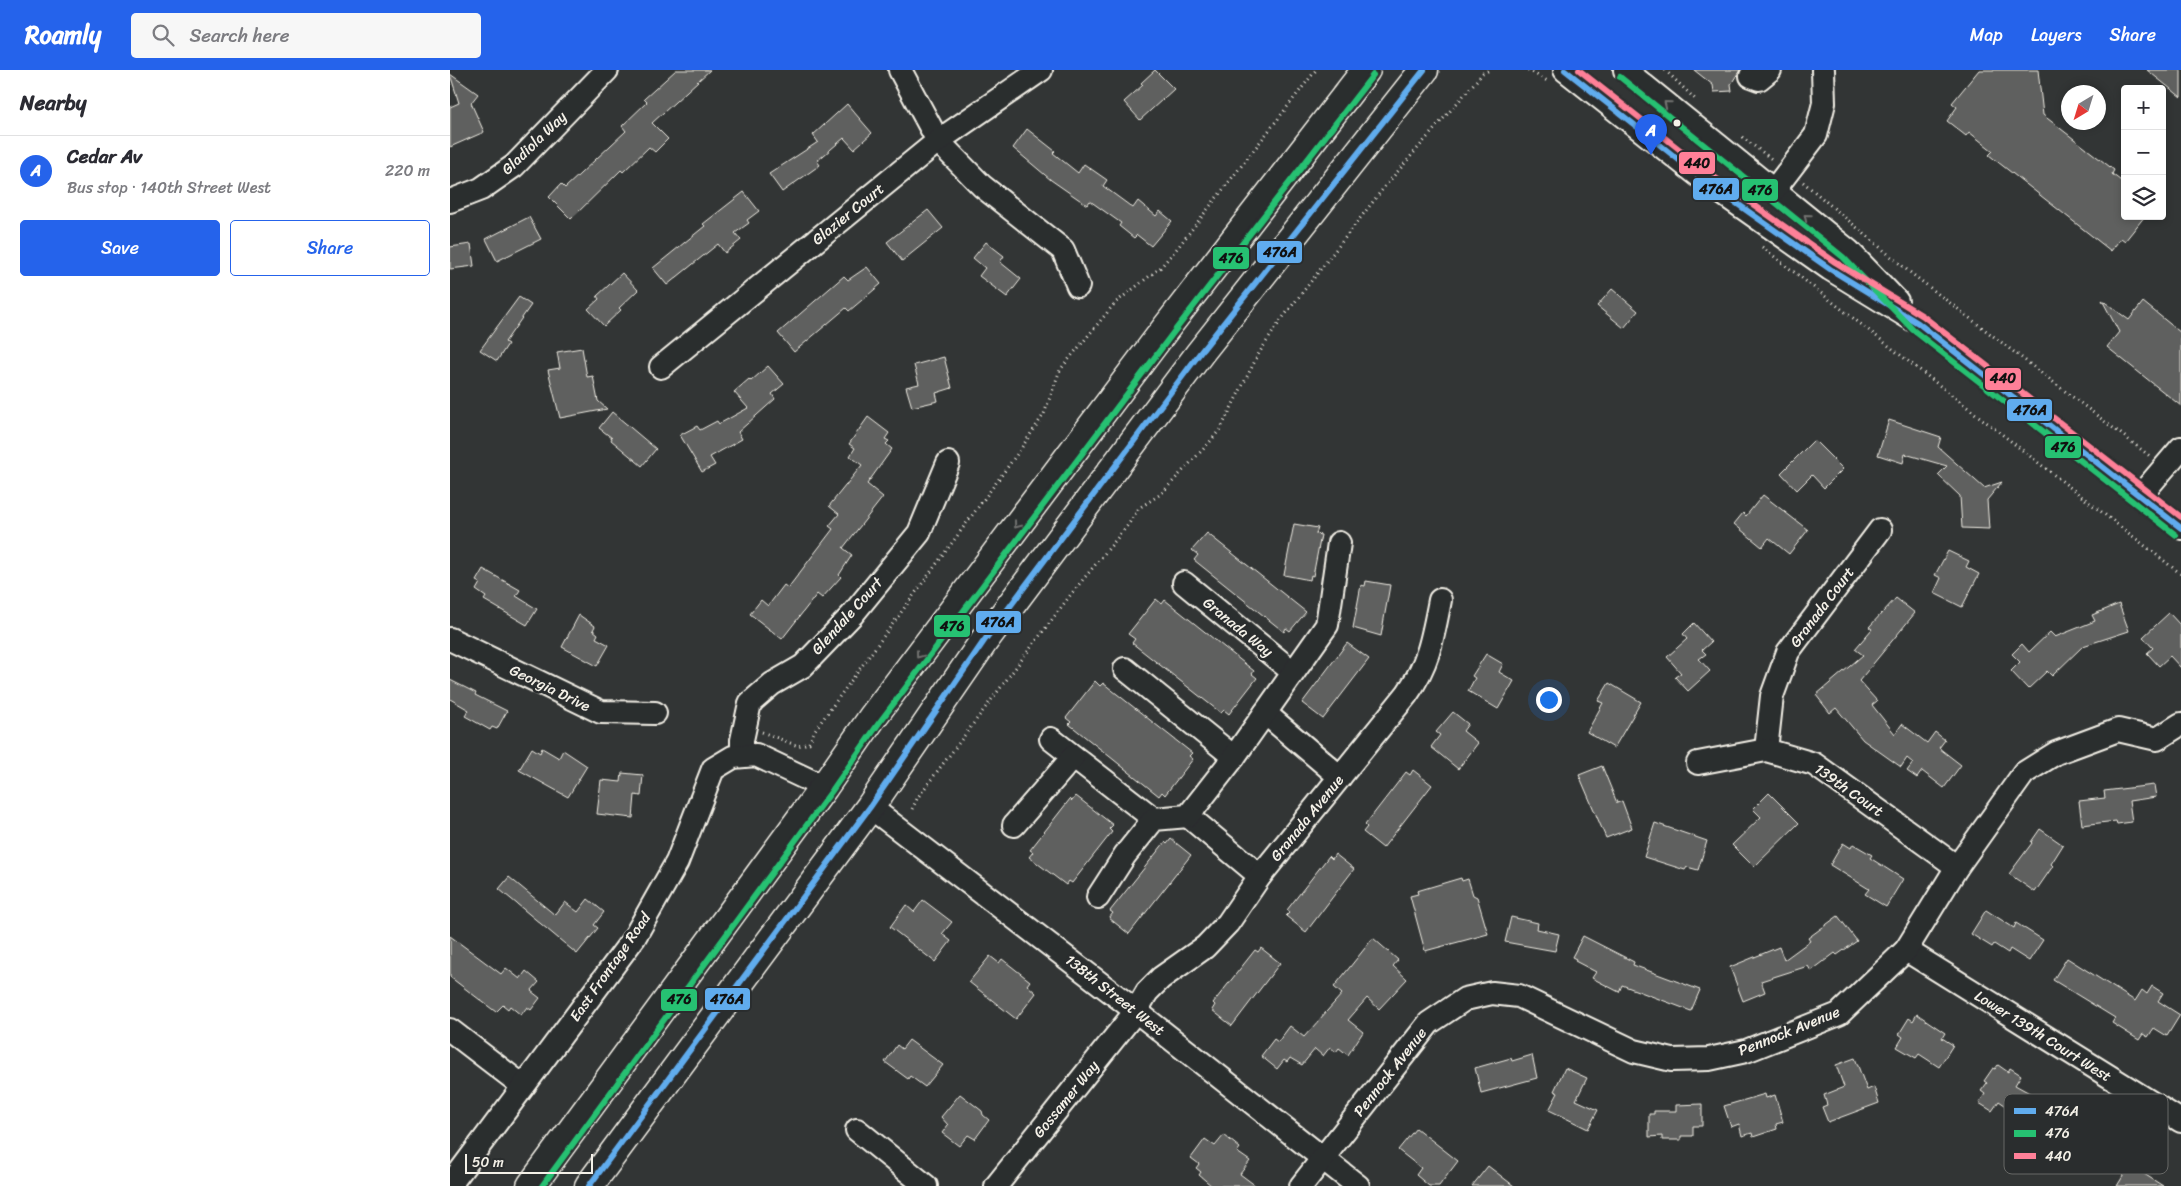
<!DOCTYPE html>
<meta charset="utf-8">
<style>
body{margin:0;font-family:Sriracha,sans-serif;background:#f7f7f7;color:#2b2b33}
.controls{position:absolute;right:15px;top:15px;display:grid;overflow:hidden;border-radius:5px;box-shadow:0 2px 8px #0003}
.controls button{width:45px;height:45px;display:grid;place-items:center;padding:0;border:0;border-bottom:1px solid #e1e1e2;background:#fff;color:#2b2b33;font:25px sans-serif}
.compass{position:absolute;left:1611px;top:15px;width:45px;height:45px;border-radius:50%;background:#fff;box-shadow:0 2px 8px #0003;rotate:218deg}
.scale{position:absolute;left:15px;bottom:12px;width:128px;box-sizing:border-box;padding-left:5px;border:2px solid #f4f1e8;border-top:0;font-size:14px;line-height:18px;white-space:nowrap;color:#f4f1e8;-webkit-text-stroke:4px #2a2d2e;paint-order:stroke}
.you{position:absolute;left:1098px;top:629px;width:18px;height:18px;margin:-12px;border:4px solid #fff;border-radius:50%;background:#1a73e8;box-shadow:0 0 0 8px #1a73e833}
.badge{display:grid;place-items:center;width:32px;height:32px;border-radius:50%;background:#2563eb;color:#fff;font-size:16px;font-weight:700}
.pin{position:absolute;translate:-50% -41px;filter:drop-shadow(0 1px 2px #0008)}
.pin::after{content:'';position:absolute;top:26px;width:18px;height:15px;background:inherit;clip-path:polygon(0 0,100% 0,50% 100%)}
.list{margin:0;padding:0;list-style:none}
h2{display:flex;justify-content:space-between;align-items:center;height:65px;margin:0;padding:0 20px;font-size:21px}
h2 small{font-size:16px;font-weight:400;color:#7c7c81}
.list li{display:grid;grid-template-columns:32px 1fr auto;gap:15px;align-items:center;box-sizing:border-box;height:70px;padding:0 20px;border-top:1px solid #e1e1e2}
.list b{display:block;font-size:19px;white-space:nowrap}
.list p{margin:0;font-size:16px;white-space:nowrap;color:#7c7c81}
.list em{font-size:16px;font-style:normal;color:#7c7c81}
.actions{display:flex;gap:10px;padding:15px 20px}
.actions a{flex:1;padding:11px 0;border:1px solid #2563eb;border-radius:5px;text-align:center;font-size:18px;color:#2563eb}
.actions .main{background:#2563eb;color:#fff}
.icon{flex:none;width:28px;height:28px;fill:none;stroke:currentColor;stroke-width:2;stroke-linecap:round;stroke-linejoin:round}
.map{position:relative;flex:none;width:1731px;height:1116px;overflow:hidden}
header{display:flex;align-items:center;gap:30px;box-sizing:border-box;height:70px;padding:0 25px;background:#2563eb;color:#fff}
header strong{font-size:24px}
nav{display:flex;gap:28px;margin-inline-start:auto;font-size:18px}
.search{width:350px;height:45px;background:#f7f7f7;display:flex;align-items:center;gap:12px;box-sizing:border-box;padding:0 18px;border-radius:5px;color:#7c7c81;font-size:19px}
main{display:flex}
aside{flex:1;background:#fff}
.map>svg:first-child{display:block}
.building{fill:#5f605f;stroke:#f4f1e8}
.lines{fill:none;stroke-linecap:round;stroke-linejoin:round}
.minor-casing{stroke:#f4f1e8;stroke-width:26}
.highway-casing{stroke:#f4f1e8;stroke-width:31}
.path{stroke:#f4f1e8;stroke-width:3;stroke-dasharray:1 4;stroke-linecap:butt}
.minor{stroke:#2a2d2e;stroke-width:22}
.highway{stroke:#2a2d2e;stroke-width:28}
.bus-1-casing{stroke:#2a2d2e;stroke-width:10}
.bus-2-casing{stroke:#2a2d2e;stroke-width:10}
.bus-3-casing{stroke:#2a2d2e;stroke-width:10}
.bus-1{stroke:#60acee;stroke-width:6}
.bus-2{stroke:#26c172;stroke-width:6}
.bus-3{stroke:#ff8098;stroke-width:6}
.oneway{stroke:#71726f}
.bus-dot{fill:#f4f1e8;stroke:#2a2d2e;stroke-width:2}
.labels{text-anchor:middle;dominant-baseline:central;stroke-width:5;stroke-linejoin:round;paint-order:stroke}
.street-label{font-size:15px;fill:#f4f1e8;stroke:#2a2d2e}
.key{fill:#2a2d2e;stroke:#676866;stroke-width:1}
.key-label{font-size:14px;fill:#f4f1e8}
.line-badge{stroke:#2a2d2e;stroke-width:2}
.pale-badge-label{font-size:14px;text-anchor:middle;font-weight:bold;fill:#111}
</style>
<header>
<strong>Roamly</strong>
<div class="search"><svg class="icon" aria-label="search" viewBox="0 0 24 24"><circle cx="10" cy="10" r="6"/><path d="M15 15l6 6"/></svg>Search here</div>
<nav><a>Map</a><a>Layers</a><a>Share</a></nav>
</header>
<main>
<aside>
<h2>Nearby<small></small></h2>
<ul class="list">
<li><span class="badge">A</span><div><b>Cedar Av</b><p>Bus stop · 140th Street West</p></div><em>220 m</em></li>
</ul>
<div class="actions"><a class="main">Save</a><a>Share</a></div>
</aside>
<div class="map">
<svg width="1731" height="1116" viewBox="0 0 1731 1116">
<rect width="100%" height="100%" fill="#323535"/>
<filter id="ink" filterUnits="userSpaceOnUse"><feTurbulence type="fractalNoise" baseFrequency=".02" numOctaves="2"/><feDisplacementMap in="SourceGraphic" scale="10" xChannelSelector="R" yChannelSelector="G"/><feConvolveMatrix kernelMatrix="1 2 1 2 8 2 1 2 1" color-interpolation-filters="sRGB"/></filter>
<g filter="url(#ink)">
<g class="building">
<path d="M226,0H260L202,53L218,69L205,82L199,77L173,102L171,100L121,149L99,127L111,114L115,118L176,61L172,56L197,32L194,29Z"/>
<path d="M705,0L724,19L690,50L674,32L693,15L691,13Z"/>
<path d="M1244,0H1290L1281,14L1282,21L1264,22L1263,15Z"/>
<path d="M1529,0H1588L1593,45L1664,100L1662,104L1675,114V146H1695L1675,171L1671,168L1661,181L1539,85L1543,81L1519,62L1516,66L1497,51L1507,37L1502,33Z"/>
<path d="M1697,0H1731V27Z"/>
<path d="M0,4L28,24L21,33L34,62L0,77V37L9,33Z"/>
<path d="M397,34L422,63L404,79L394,68L367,91L370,95L332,122L319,104L368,72L363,65Z"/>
<path d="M577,59L605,81L603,83L628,103L634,94L657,110L653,116L683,138L688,131L706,146L710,141L722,151L701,176L687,165L684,168L669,156L671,153L640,131L637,135L601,110L563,78Z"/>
<path d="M294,122L309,141L297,150L299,153L285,163L291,170L275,183L268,174L217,215L203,198L255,156L253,154Z"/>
<path d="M478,140L493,158L452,191L437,172Z"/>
<path d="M79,147L91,169L47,191L36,169Z"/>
<path d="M536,172L554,186L550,192L571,209L557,227L529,206L535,198L523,188Z"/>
<path d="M21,174L24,196L0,199V177Z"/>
<path d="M417,197L431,214L399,241L396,238L344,282L328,263L394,206L398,210Z"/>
<path d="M172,203L188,220L169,238L171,240L154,256L138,239L149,229L147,226Z"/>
<path d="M1162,219L1188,241L1174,258L1147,236Z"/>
<path d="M69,227L81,235L55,272L58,274L47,291L30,280Z"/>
<path d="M1652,230L1679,250L1693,232L1731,263V336L1657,277L1669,262Z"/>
<path d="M132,278L137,307L143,306L148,331L157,339L110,348L98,300L110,298L107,282Z"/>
<path d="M494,287L502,318L486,323L488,331L462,337L456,317L469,314L464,295Z"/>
<path d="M318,296L334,314L322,324L325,329L288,362L292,369L260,387L265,395L252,402L230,365L247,356L250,360L267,351L269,354L298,338L284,322L299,309L301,311Z"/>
<path d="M162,342L206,379L192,396L161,370L162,368L149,358Z"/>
<path d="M418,347L439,363L435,369L439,371L436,374L442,379L417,414L433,427L393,478L402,485L389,505L391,507L372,528L367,524L332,569L300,544L311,530L318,536L334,515L338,518L383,459L379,456L389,444L379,436L412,395L400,386L405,378L399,374Z"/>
<path d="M1439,350L1491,367L1488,377L1534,418L1552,412L1537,430L1539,459L1512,458L1510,426L1488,405L1497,396L1455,384L1453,393L1428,385Z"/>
<path d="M1364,370L1393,399L1374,418L1362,405L1347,420L1331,403Z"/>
<path d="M1313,425L1358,460L1339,484L1319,468L1312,477L1284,454L1293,443L1296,446Z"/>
<path d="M844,454L868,458L866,464L871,465L863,506L861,505L860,510L834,505Z"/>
<path d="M757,463L856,542L840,561L836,558L834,562L744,490L748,485L742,480Z"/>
<path d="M1498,481L1519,491L1516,497L1529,504L1512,537L1484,523L1491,508L1485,505Z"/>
<path d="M33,499L70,520L66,526L87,539L77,555L34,530L36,527L26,520L30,513L26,511Z"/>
<path d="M916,511L940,515L931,566L903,558L911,515L915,516Z"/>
<path d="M1446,528L1465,543L1409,611L1427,631L1422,635L1445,664L1452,654L1477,673L1485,662L1495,670L1489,678L1511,695L1494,718L1472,701L1467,708L1457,701L1463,693L1457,688L1451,697L1413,670L1386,638L1380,643L1366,625L1413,585L1405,579L1422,559L1419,557Z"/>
<path d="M706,529L712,534L715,530L804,601L802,604L807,608L779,644L774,640L771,643L682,573L685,569L678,564Z"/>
<path d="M1669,534L1679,561L1633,576L1602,606L1597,601L1578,619L1561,601L1570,592L1562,584L1572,574L1579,582L1600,562L1605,567L1645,551L1642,545Z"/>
<path d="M1719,543L1731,556V598L1720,586L1709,596L1697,583L1703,578L1693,567Z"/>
<path d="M129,545L145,556L143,560L148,564L146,568L159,575L147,596L112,577Z"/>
<path d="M1244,553L1261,572L1252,580L1256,584L1249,589L1260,601L1238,621L1225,607L1231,603L1217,587L1237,569L1233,564Z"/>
<path d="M897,573L919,589L873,649L852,633Z"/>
<path d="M1036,584L1053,594L1049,602L1064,611L1048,639L1018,621L1025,608L1022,606Z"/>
<path d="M0,610L26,623L25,625L57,641L47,659L42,657L40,660L15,646L19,640L0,629Z"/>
<path d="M645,611L650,616L653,613L742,683L739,686L743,689L715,725L712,722L709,726L619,654L621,652L616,648Z"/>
<path d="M1159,613L1191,632L1164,678L1137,662L1153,633L1148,631Z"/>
<path d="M1003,642L1018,654L1013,661L1028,673L1008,699L981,677L990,665L986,662Z"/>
<path d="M82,678L90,683L92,678L109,688L113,680L137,696L118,727L69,700Z"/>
<path d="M1152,696L1167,733L1172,731L1182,758L1156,768L1129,705Z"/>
<path d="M963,700L982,715L933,778L913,762L917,757L915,755L956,702L960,705Z"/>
<path d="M172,703L193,705L191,726L185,725L183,748L147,744L151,710L171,712Z"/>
<path d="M1704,715L1706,727L1679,731L1682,752L1667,754L1666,751L1632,755L1629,731L1655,728L1654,721Z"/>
<path d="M1319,723L1349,753L1304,797L1282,775L1311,747L1303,739Z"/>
<path d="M626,726L663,755L659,759L662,762L622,813L619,811L616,815L579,787L583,782L580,780L620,729L622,731Z"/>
<path d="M1205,753L1257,771L1248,800L1237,797L1235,800L1194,787Z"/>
<path d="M1590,759L1613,775L1601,794L1603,796L1585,822L1559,804L1582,773L1581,772Z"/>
<path d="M721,769L741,785L679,864L659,848L663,843L660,841L715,772L717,774Z"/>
<path d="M1393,773L1401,778L1403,774L1422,785L1420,788L1453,809L1436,837L1415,824L1419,819L1380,795Z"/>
<path d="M885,784L904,799L856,862L836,846L840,842L837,840L879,786L882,789Z"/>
<path d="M59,807L105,845L115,832L128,842L138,829L154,842L144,855L148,858L127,884L49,819Z"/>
<path d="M1011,808L1012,811L1018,809L1023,825L1027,827L1038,864L975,881L960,826L968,824L967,821Z"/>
<path d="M473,830L502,852L492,864L501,871L485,892L440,857L456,835L464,842Z"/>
<path d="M1536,840L1564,858L1566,853L1593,870L1579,891L1560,879L1558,883L1544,874L1542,877L1521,864Z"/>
<path d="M1388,846L1407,871L1387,885L1385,883L1361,901L1358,896L1311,911L1315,922L1293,931L1280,897L1329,877L1334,890L1360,871L1358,868Z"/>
<path d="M1061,847L1088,853L1087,859L1109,864L1105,881L1055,872Z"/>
<path d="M0,866L51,904L56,898L70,909L76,901L89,912L81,921L90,928L81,940L77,937L71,945L60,936L58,939L53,935L46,942L38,936L0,907Z"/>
<path d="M1133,866L1184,892L1183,895L1250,920L1241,941L1172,915L1169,922L1142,908L1146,902L1125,891L1126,889L1122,887Z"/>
<path d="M923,868L948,890L943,896L957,909L929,939L917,928L898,950L913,962L898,985L889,978L886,982L880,977L873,986L865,979L852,995L840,988L837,992L834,990L827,999L811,986L824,969L828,972L840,956L854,967L892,924L884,917Z"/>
<path d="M811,878L830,893L782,956L762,940L765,935L763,933L805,880L808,882Z"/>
<path d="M540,886L549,893L552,889L580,911L577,915L586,923L566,949L519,912Z"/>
<path d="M1617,888L1685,931L1692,920L1697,924L1702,916L1713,923L1708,931L1730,945L1717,966L1704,958L1698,967L1693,964L1689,970L1662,953L1665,948L1603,910Z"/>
<path d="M1467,944L1495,963L1492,968L1503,975L1489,997L1469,984L1466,988L1447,977L1453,967L1449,964L1459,948L1463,951Z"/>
<path d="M459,970L493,995L475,1017L460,1006L458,1009L435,992L447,975L452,979Z"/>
<path d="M1082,985L1087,1008L1031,1023L1025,998L1061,988L1062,991Z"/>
<path d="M1405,988L1417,1020L1424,1017L1429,1033L1378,1052L1372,1037L1377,1035L1374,1025L1394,1017L1386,995Z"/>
<path d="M1548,995L1558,1002L1560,998L1571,1005L1565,1015L1585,1026L1571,1046L1549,1031L1542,1041L1529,1033L1535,1024L1531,1021L1537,1013L1534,1011L1543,998L1545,999Z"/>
<path d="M1115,998L1137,1008L1126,1030L1148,1040L1138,1059L1099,1040L1108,1023L1104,1021Z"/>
<path d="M510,1024L532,1041L533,1045L539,1050L525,1069L518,1065L509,1076L492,1063L498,1055L491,1047Z"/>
<path d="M1315,1024L1316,1028L1325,1025L1333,1052L1326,1054L1327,1059L1303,1067L1302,1063L1292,1066L1289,1054L1281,1057L1274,1036Z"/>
<path d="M1252,1034V1056H1243V1066H1231V1070H1212V1066L1199,1067V1044H1204V1041H1226V1035Z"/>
<path d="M966,1058L1008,1091L989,1116H979L966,1105L971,1098L948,1080Z"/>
<path d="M774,1065L790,1078L787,1082L800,1091L790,1104L806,1116H762L749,1105L751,1102L746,1098L749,1094L741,1088L755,1069L765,1076Z"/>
<path d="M1680,1095L1713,1116H1667Z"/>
<path d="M1038,1096L1064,1116H1022Z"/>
</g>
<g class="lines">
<g class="minor-casing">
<g id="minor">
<path d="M450,0L488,71L532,116L613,180L628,216"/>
<path d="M1115,0L1262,116L1380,199L1468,253L1731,458"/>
<path d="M1175,0L1399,181L1447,231"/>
<path d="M1301,6L1309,9L1320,0"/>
<path d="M1324,120L1366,65L1374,33L1373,0"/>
<path d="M0,131L31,119L64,96L157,0"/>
<path d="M211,297L488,71L591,0"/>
<path d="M1690,426L1731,378"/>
<path d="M734,513L843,602"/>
<path d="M0,569L151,642L205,643"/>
<path d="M675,599L784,687"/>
<path d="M815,643L890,707"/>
<path d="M601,669L704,749"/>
<path d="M1316,680L1322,626L1338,582L1430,460"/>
<path d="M292,686V670L300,633L322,614L353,596L402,545L469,463L498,393"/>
<path d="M1248,693L1316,680L1364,694L1507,797"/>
<path d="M420,737L686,941L908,1116"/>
<path d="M738,746L810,806"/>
<path d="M564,755L623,687"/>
<path d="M648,827L675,785L704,749L738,746L784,687L877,555L889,473"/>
<path d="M1456,880L1731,1051"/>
<path d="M0,960L73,1016"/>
<path d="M407,1060L476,1116"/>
<path d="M0,1115L184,868L227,792L263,699L283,687L306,685L374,717"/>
<path d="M546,1116L686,941L697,922L711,908L755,877L778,853L810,806L957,624C979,593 983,566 990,530"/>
<path d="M851,1116L979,953L1015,929L1042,923L1069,926L1184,981L1222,990L1259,989L1296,981L1389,944L1456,880L1507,797L1574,703L1606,683L1668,660L1707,669L1731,654"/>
</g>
</g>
<g class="highway-casing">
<g id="highway">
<path d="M81,1116L374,717L422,648L716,258L916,0"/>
<path d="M139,1116L420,737L534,571L750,283L974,0"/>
</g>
</g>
<g class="path">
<path d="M1078,0L1099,12"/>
<path d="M1215,0L1245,29"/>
<path d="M1292,67L1323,90"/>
<path d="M1353,112L1457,200L1701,387"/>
<path d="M1312,177L1731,504"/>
<path d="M312,662L348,676L359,673L365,660L570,380L594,344L610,300L665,233L710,198L729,176L866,0"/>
<path d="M462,739L468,727L622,523L678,455L689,438L711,424L759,373L771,358L809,283L831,250L936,115L1033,3L1040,0"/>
</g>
<use href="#minor" class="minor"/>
<use href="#highway" class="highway"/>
<g class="bus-1-casing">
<g id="bus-1">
<path d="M1115,0L1262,116L1380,199L1468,253L1731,458"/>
<path d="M139,1116L420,737L534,571L750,283L974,0"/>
</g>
</g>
<g class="bus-2-casing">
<g id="bus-2">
<path d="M1170,7L1393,187L1463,260L1726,465"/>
<path d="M92,1116L381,722L429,653L723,263L923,5"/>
</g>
</g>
<g class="bus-3-casing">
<path id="bus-3" d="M1129,0L1267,109L1385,192L1473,246L1731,447"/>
</g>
<use href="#bus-1" class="bus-1"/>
<use href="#bus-2" class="bus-2"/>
<use href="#bus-3" class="bus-3"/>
</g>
<defs><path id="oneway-chevron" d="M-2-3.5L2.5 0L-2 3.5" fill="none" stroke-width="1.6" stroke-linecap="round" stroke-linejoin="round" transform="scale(1.25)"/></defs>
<g class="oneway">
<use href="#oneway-chevron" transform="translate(1217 34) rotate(-141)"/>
<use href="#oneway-chevron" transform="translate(1357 147) rotate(-141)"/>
<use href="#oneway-chevron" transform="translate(567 455) rotate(127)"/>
<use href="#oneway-chevron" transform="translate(469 585) rotate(127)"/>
</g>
</g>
<circle class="bus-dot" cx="1227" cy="53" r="4.5"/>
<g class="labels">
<g class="street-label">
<text transform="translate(84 73) rotate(-44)">Gladiola Way</text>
<text transform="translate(398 144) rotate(-39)">Glazier Court</text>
<text transform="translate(1372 537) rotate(-53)">Granada Court</text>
<text transform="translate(397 546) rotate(-48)">Glendale Court</text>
<text transform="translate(788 557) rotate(39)">Granada Way</text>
<text transform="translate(100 618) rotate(26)">Georgia Drive</text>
<text transform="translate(1399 720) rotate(35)">139th Court</text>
<text transform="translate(857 748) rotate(-51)">Granada Avenue</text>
<text transform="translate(160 897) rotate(-55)">East Frontage Road</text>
<text transform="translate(665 925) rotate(38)">138th Street West</text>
<text transform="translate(1339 961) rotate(-22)">Pennock Avenue</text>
<text transform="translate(1593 966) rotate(32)">Lower 139th Court West</text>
<text transform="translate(940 1002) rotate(-52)">Pennock Avenue</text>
<text transform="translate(616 1029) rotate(-51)">Gossamer Way</text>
</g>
</g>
<rect x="1554" y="1024" width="164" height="80" rx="8" class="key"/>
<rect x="1564" y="1038" width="22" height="6" fill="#60acee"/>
<rect x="1564" y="1060" width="22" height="7" fill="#26c172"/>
<rect x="1564" y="1083" width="22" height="6" fill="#ff8098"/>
<g class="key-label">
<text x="1595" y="1046">476A</text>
<text x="1595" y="1068">476</text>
<text x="1595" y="1091">440</text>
</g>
<g class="line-badge">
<rect x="1228" y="81" width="38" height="24" rx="5" fill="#ff8098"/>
<rect x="1242" y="107" width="48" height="24" rx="5" fill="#60acee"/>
<rect x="1291" y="108" width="38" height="24" rx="5" fill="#26c172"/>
<rect x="806" y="170" width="47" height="24" rx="5" fill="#60acee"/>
<rect x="762" y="176" width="38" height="24" rx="5" fill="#26c172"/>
<rect x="1534" y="297" width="38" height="24" rx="5" fill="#ff8098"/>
<rect x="1556" y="328" width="47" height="24" rx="5" fill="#60acee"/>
<rect x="1594" y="365" width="38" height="24" rx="5" fill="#26c172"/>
<rect x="525" y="540" width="47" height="24" rx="5" fill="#60acee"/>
<rect x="483" y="544" width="38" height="24" rx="5" fill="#26c172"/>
<rect x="254" y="917" width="47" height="24" rx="5" fill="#60acee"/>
<rect x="210" y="918" width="38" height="24" rx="5" fill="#26c172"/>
</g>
<g class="pale-badge-label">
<text x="1247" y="98">440</text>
<text x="1266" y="124">476A</text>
<text x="1310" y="125">476</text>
<text x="830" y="187">476A</text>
<text x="781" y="193">476</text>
<text x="1553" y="313">440</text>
<text x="1580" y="345">476A</text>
<text x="1613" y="382">476</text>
<text x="548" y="557">476A</text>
<text x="502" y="561">476</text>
<text x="277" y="934">476A</text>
<text x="229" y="934">476</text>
</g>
</svg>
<div class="controls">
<button>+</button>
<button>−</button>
<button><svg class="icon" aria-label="layers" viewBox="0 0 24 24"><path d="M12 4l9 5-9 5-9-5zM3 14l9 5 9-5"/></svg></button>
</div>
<svg class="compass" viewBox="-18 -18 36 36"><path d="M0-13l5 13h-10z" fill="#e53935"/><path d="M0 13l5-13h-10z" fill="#7c7c81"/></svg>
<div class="scale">50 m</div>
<div class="you"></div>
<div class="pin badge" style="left:1201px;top:85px">A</div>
</div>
</main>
